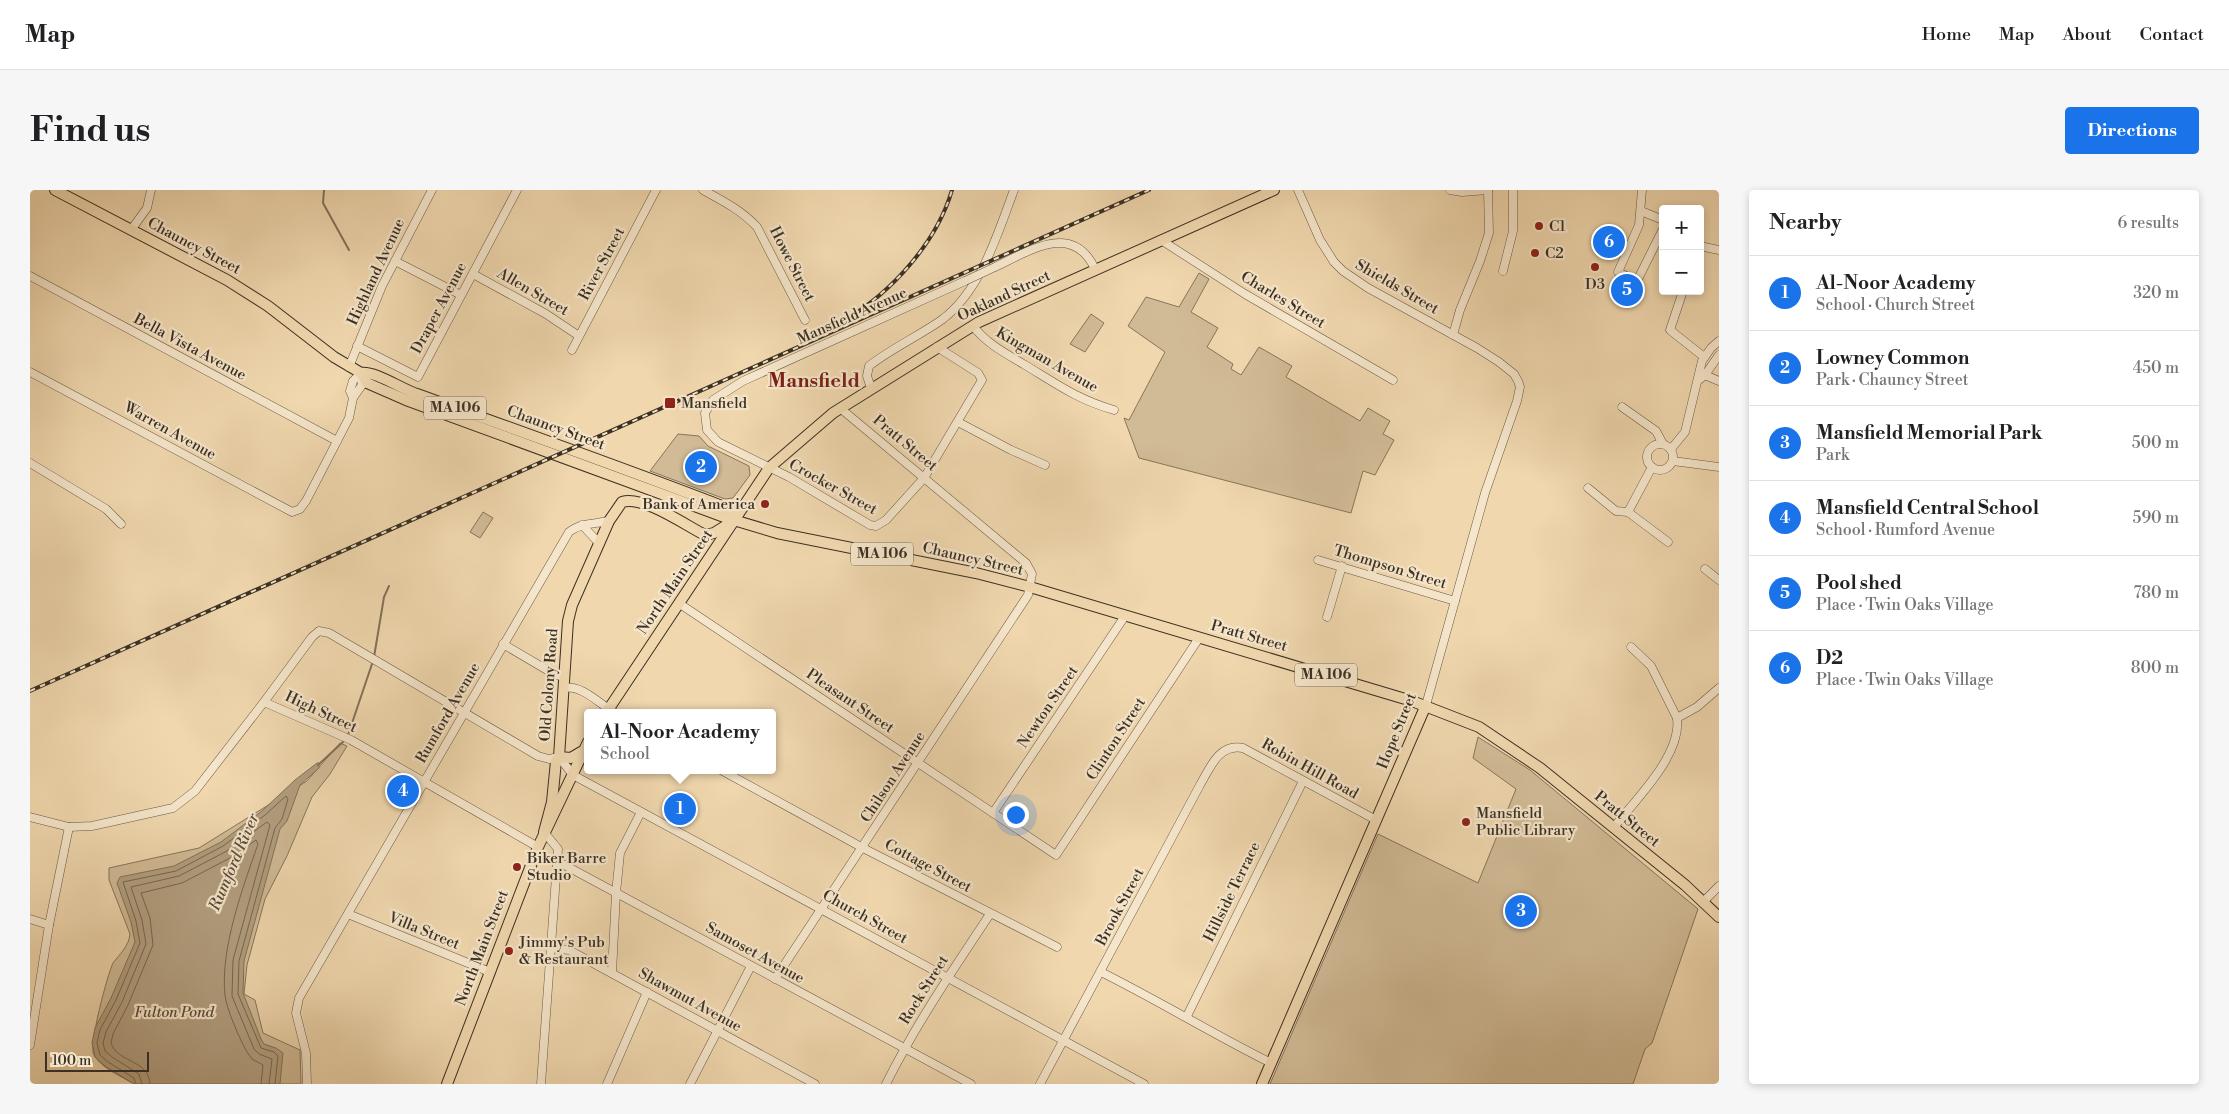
<!DOCTYPE html>
<meta charset="utf-8">
<style>
body{margin:0;font-family:"Libre Bodoni",serif;background:#f6f6f6;color:#202124}
.controls{position:absolute;right:15px;top:15px;display:grid;overflow:hidden;border-radius:5px;box-shadow:0 2px 8px #0003}
.controls button{width:45px;height:45px;display:grid;place-items:center;padding:0;border:0;border-bottom:1px solid #e0e0e0;background:#fff;color:#202124;font:25px sans-serif}
.scale{position:absolute;left:15px;bottom:12px;width:104px;box-sizing:border-box;padding-left:5px;border:2px solid #3b3023;border-top:0;font-size:14px;line-height:18px;white-space:nowrap;color:#3b3023;-webkit-text-stroke:4px #f5e5ca;paint-order:stroke}
.you{position:absolute;left:985px;top:624px;width:18px;height:18px;margin:-12px;border:4px solid #fff;border-radius:50%;background:#1a73e8;box-shadow:0 0 0 8px #1a73e833}
.badge{display:grid;place-items:center;width:32px;height:32px;border-radius:50%;background:#1a73e8;color:#fff;font-size:16px;font-weight:700}
.pin{position:absolute;translate:-50% -50%;border:2px solid #fff;box-shadow:0 1px 5px #0006}
.popup{position:absolute;left:554px;top:519px;width:192px;height:65px;box-sizing:border-box;display:grid;place-content:center;border-radius:5px;background:#fff;filter:drop-shadow(0 1px 4px #0005);font-size:16px;white-space:nowrap;color:#757577}
.popup b{font-size:19px;color:#202124}
.popup::after{content:'';position:absolute;left:50%;top:100%;margin-left:-10px;border:10px solid transparent;border-top-color:#fff}
.list{margin:0;padding:0;list-style:none}
h2{display:flex;justify-content:space-between;align-items:center;height:65px;margin:0;padding:0 20px;font-size:21px}
h2 small{font-size:16px;font-weight:400;color:#757577}
.list li{display:grid;grid-template-columns:32px 1fr auto;gap:15px;align-items:center;box-sizing:border-box;height:75px;padding:0 20px;border-top:1px solid #e0e0e0}
.list b{display:block;font-size:19px;white-space:nowrap}
.list p{margin:0;font-size:16px;white-space:nowrap;color:#757577}
.list em{font-size:16px;font-style:normal;color:#757577}
.map{position:relative;flex:none;width:1689px;height:894px;overflow:hidden;border-radius:5px}
header{display:flex;align-items:center;gap:30px;box-sizing:border-box;height:70px;padding:0 25px;background:#fff;border-bottom:1px solid #e0e0e0}
header strong{font-size:24px}
nav{display:flex;gap:28px;margin-inline-start:auto;font-size:18px}
.intro{display:flex;align-items:center;justify-content:space-between;box-sizing:border-box;height:120px;padding:0 30px}
h1{margin:0;font-size:35px}
.button{padding:12px 22px;border-radius:5px;background:#1a73e8;color:#fff;font-size:18px;font-weight:700}
main{display:flex;gap:30px;padding:0 30px}
aside{flex:1;background:#fff;border-radius:5px;box-shadow:0 2px 8px #0003}
.map>svg:first-child{display:block}
.green{fill:#d1bb96;stroke:#86765c}
.water{fill:#b29e7f;stroke:#82725a}
.lines{fill:none;stroke-linecap:round;stroke-linejoin:round}
.shore{stroke:#766751;stroke-width:1}
.stream{stroke:#82725a;stroke-width:2}
.minor-casing{stroke:#685a46;stroke-width:9}
.major-casing{stroke:#3b3023;stroke-width:12}
.minor{stroke:#f5e5ca;stroke-width:8}
.major{stroke:#f0d7ae;stroke-width:10}
.rail-casing{stroke:#3b3023;stroke-width:4}
.rail{stroke:#f5e5ca;stroke-width:2;stroke-dasharray:5.5;stroke-linecap:butt}
.minor-bridge-casing{stroke:#685a46;stroke-width:9;stroke-linecap:butt}
.minor-bridge{stroke:#f5e5ca;stroke-width:8}
.poi-dot{fill:#8f2418;stroke:#f5e5ca;stroke-width:2}
.labels{text-anchor:middle;dominant-baseline:central;stroke-width:4.5;stroke-linejoin:round;paint-order:stroke}
.shield{fill:#f5e5ca;stroke:#736655;stroke-width:1}
.shield-label{font-size:14px;font-weight:bold;fill:#3b3023}
.poi-label{font-size:15px;fill:#3b3023;stroke:#f5e5ca;text-anchor:start}
.street-label{font-size:15px;fill:#3b3023;stroke:#f5e5ca}
.park-label{font-size:15px;font-style:italic;fill:#594c3a;stroke:#f5e5ca}
.water-label{font-size:16px;font-style:italic;fill:#594c3a;stroke:#f5e5ca}
.district-label{font-size:20px;font-weight:bold;fill:#7a1f14;stroke:#f5e5ca}
</style>
<header>
<strong>Map</strong>
<nav><a>Home</a><a>Map</a><a>About</a><a>Contact</a></nav>
</header>
<div class="intro"><h1>Find us</h1><a class="button">Directions</a></div>
<main>
<div class="map">
<svg width="1689" height="894" viewBox="0 0 1689 894">
<rect width="100%" height="100%" fill="#f0d7ae"/>
<filter id="stains"><feTurbulence type="fractalNoise" baseFrequency=".004" numOctaves="4"/><feColorMatrix values="0 0 0 0 .2 0 0 0 0 .09 0 0 0 0 .02 0 0 0 .5 -.17"/></filter>
<radialGradient id="worn" r=".72"><stop offset=".6" stop-color="#630" stop-opacity="0"/><stop offset="1" stop-color="#630" stop-opacity=".3"/></radialGradient>
<g class="green">
<path d="M1169,83L1179,89L1161,122L1188,138L1177,157L1203,174L1201,179L1211,185L1229,157L1262,176L1256,187L1330,231L1338,218L1360,231L1353,244L1364,250L1345,285L1333,281L1321,323L1109,268L1094,228L1099,230L1135,162L1098,136L1116,107L1149,117Z"/>
<path d="M1061,124L1074,133L1055,162L1040,154Z"/>
<path d="M648,244L669,246L678,256L719,276L720,285L703,308L695,309L620,281Z"/>
<path d="M453,322L463,328L450,348L440,342Z"/>
<path d="M1448,547L1500,580L1668,719L1622,853L1615,859L1603,894H1240L1348,644L1448,693L1486,599L1443,568Z"/>
<path d="M310,553L317,556L300,584L282,607L257,666L235,709L217,775L214,804L225,810L233,843L270,860L271,894H104C91,886 72,879 64,865C58,856 78,783 83,773C89,765 99,756 100,744L79,690V678L169,658L277,591Z"/>
</g>
<path class="water" d="M287,573H289V578L270,595L257,631L250,639L214,771L213,803L231,849L234,854L246,858L253,863L250,894H104L75,876L65,867L62,853L65,838L81,808L105,752L101,732L87,693L90,687L144,676L191,652L232,621L265,590Z"/>
<g class="lines">
<g class="shore">
<path d="M106,894L104,888L78,872L70,865L67,853L70,840L86,810L110,753L106,731L93,692L146,681L193,656L235,625L256,606L258,609L252,629L245,638L209,771L208,804L231,858L244,862L248,866L245,894"/>
<path d="M112,894L109,884L82,867L75,861L73,853L76,842L92,812L116,754L112,730L101,697L149,686L197,661L237,632L240,635L203,770L202,806L224,859L229,864L242,869L239,894"/>
<path d="M120,894C119,869 87,873 81,853L83,844L98,815L123,755L120,728L111,703L152,693L200,668L226,650L228,654C213,697 190,759 195,805C196,818 210,850 217,862L222,869L233,875L231,894"/>
</g>
<g class="stream">
<path d="M294,0L293,13L319,60"/>
<path d="M344,467L354,407L359,396"/>
<path d="M318,545L343,471"/>
<path d="M288,575L314,551"/>
</g>
<g class="minor-casing">
<g id="minor">
<path d="M673,0C693,11 711,20 727,37L775,130"/>
<path d="M1268,0L1290,50L1304,72L1313,81L1338,98L1447,158L1469,172L1484,184L1488,191L1490,197L1487,211L1455,303L1396,515"/>
<path d="M1420,0L1432,2L1458,0"/>
<path d="M1612,0L1609,35L1588,82L1607,91L1633,39"/>
<path d="M1611,21L1633,30"/>
<path d="M101,40L117,18L121,0"/>
<path d="M1131,50L1215,104L1363,190"/>
<path d="M1670,56L1689,60"/>
<path d="M365,71L431,105"/>
<path d="M965,77C999,61 1043,31 1065,79"/>
<path d="M1473,81L1483,41V0"/>
<path d="M443,84L516,124L549,146"/>
<path d="M0,86L307,251"/>
<path d="M1653,101L1640,140L1674,167"/>
<path d="M943,136C957,154 975,163 995,175C1025,193 1048,210 1084,220"/>
<path d="M1423,145L1430,120L1450,71L1459,43L1458,0"/>
<path d="M327,156L388,187L487,0"/>
<path d="M907,157L948,183L952,190L894,288L856,330L846,336L840,335L759,287L688,252L677,240L675,223L683,210L713,191L935,91"/>
<path d="M542,160L626,0"/>
<path d="M319,177L352,96L402,0"/>
<path d="M0,182L262,322L270,319L276,311L319,228L323,208L320,201L323,191L331,183"/>
<path d="M1675,185L1689,191"/>
<path d="M1669,190L1675,185L1689,165"/>
<path d="M841,198L837,186L839,176C862,158 889,146 913,129C952,98 967,45 984,0"/>
<path d="M323,208L332,195L331,183"/>
<path d="M1592,217L1626,241L1633,254"/>
<path d="M928,232L981,260L1015,275"/>
<circle cx="1630" cy="267" r="13"/>
<path d="M1641,259L1655,242L1672,171L1681,158L1689,151"/>
<path d="M1643,271L1689,277"/>
<path d="M0,273L76,319L91,334"/>
<path d="M1558,298L1586,321L1598,322L1638,352"/>
<path d="M1598,322L1622,277"/>
<path d="M552,335L569,353"/>
<path d="M1288,370L1425,411"/>
<path d="M1675,379L1689,390"/>
<path d="M650,414L1026,665L1169,448"/>
<path d="M1297,427L1312,376"/>
<path d="M473,454L524,484L533,487"/>
<path d="M1601,457L1621,476L1647,528"/>
<path d="M533,498C552,494 569,514 585,523"/>
<path d="M234,512L282,447L289,441L299,443L508,566L519,569L529,567L543,585L1114,894"/>
<path d="M691,580L833,658L1027,757"/>
<path d="M963,623L1095,426"/>
<path d="M0,627L39,637L62,636L143,618L165,601L234,512L321,550L508,657"/>
<path d="M1584,637C1606,609 1652,565 1647,528L1667,517L1689,498"/>
<path d="M527,671L941,894"/>
<path d="M1674,711L1689,696"/>
<path d="M318,724L460,782"/>
<path d="M0,729L19,735"/>
<path d="M520,758L539,760L785,894"/>
<path d="M1071,782C1129,811 1183,844 1241,873"/>
<path d="M582,783L586,703L590,663L611,622"/>
<path d="M745,789L998,405L1002,384L996,373L810,218"/>
<path d="M1157,826L1273,591"/>
<path d="M0,855L19,735L39,637"/>
<path d="M277,894L276,863L266,823L269,808L539,342C550,333 565,334 579,331"/>
<path d="M511,894L528,659L514,642"/>
<path d="M577,894L617,802"/>
<path d="M660,894L721,776"/>
<path d="M856,894C886,834 923,780 960,724"/>
<path d="M1010,894L1170,595C1180,578 1189,553 1213,558L1346,630"/>
</g>
</g>
<g class="major-casing">
<g id="major">
<path d="M25,0L197,90L238,116L304,167L331,183L337,193L376,210L697,328L747,343L946,383L1000,397L1382,511L1449,537L1510,578L1655,695L1689,727"/>
<path d="M331,183C346,181 371,199 387,204C489,241 591,277 692,316L703,321L705,329"/>
<path d="M576,523L739,278L803,223L949,132L1244,0"/>
<path d="M529,567L541,568L551,562"/>
<path d="M514,642L522,612L526,571L529,567L538,431L542,415L579,331L592,312C613,305 655,335 675,345L684,343L700,333"/>
<path d="M417,894L508,657L558,552"/>
<path d="M1232,894L1396,515"/>
</g>
</g>
<use href="#minor" class="minor"/>
<use href="#major" class="major"/>
<g class="rail-casing">
<g id="rail">
<path d="M815,130C862,102 907,52 922,0"/>
<path d="M0,501L1119,0"/>
</g>
</g>
<use href="#rail" class="rail"/>
<g class="minor-bridge-casing">
<path id="minor-bridge" d="M935,91L965,77"/>
</g>
<use href="#minor-bridge" class="minor-bridge"/>
</g>
<g class="poi-dot">
<circle cx="1509" cy="36" r="5"/>
<circle cx="1505" cy="63" r="5"/>
<circle cx="1565" cy="77" r="5"/>
<rect x="634" y="207" width="12" height="12" rx="2.5"/>
<circle cx="735" cy="314" r="5"/>
<circle cx="1436" cy="632" r="5"/>
<circle cx="487" cy="677" r="5"/>
<circle cx="479" cy="761" r="5"/>
</g>
<g class="labels">
<g class="shield">
<rect x="394" y="206.5" width="62" height="23" rx="4"/>
<rect x="821" y="352.5" width="62" height="23" rx="4"/>
<rect x="1265" y="473.5" width="62" height="23" rx="4"/>
</g>
<g class="shield-label">
<text x="425" y="218">MA 106</text>
<text x="852" y="364">MA 106</text>
<text x="1296" y="485">MA 106</text>
</g>
<g class="poi-label">
<text x="1519" y="36">C1</text>
<text x="1515" y="63">C2</text>
<text x="1565" y="94" text-anchor="middle">D3</text>
<text x="651" y="213">Mansfield</text>
<text x="725" y="314" text-anchor="end">Bank of America</text>
<text x="1446" y="623">Mansfield<tspan x="1446" dy="17">Public Library</tspan></text>
<text x="497" y="668">Biker Barre<tspan x="497" dy="17">Studio</tspan></text>
<text x="489" y="752">Jimmy's Pub<tspan x="489" dy="17">&amp; Restaurant</tspan></text>
</g>
<g class="street-label">
<text transform="translate(164 56) rotate(28)">Chauncy Street</text>
<text transform="translate(572 74) rotate(-62)">River Street</text>
<text transform="translate(762 74) rotate(63)">Howe Street</text>
<text transform="translate(346 82) rotate(-65)">Highland Avenue</text>
<text transform="translate(1367 97) rotate(30)">Shields Street</text>
<text transform="translate(503 102) rotate(30)">Allen Street</text>
<text transform="translate(974 106) rotate(-25)">Oakland Street</text>
<text transform="translate(1253 110) rotate(31)">Charles Street</text>
<text transform="translate(409 118) rotate(-62)">Draper Avenue</text>
<text transform="translate(822 126) rotate(-24)">Mansfield Avenue</text>
<text transform="translate(160 157) rotate(28)">Bella Vista Avenue</text>
<text transform="translate(1017 170) rotate(30)">Kingman Avenue</text>
<text transform="translate(526 238) rotate(20)">Chauncy Street</text>
<text transform="translate(140 241) rotate(29)">Warren Avenue</text>
<text transform="translate(875 253) rotate(40)">Pratt Street</text>
<text transform="translate(803 297) rotate(29)">Crocker Street</text>
<text transform="translate(943 369) rotate(13)">Chauncy Street</text>
<text transform="translate(1360 377) rotate(17)">Thompson Street</text>
<text transform="translate(645 392) rotate(-56)">North Main Street</text>
<text transform="translate(1219 446) rotate(16)">Pratt Street</text>
<text transform="translate(519 495) rotate(-86)">Old Colony Road</text>
<text transform="translate(820 511) rotate(34)">Pleasant Street</text>
<text transform="translate(1018 517) rotate(-56)">Newton Street</text>
<text transform="translate(291 522) rotate(25)">High Street</text>
<text transform="translate(418 523) rotate(-60)">Rumford Avenue</text>
<text transform="translate(1367 541) rotate(-68)">Hope Street</text>
<text transform="translate(1086 549) rotate(-57)">Clinton Street</text>
<text transform="translate(1280 579) rotate(29)">Robin Hill Road</text>
<text transform="translate(863 587) rotate(-57)">Chilson Avenue</text>
<text transform="translate(1597 629) rotate(39)">Pratt Street</text>
<text transform="translate(898 676) rotate(28)">Cottage Street</text>
<text transform="translate(1202 702) rotate(-64)">Hillside Terrace</text>
<text transform="translate(1090 717) rotate(-62)">Brook Street</text>
<text transform="translate(835 727) rotate(29)">Church Street</text>
<text transform="translate(394 741) rotate(22)">Villa Street</text>
<text transform="translate(452 758) rotate(-69)">North Main Street</text>
<text transform="translate(725 763) rotate(29)">Samoset Avenue</text>
<text transform="translate(894 800) rotate(-58)">Rock Street</text>
<text transform="translate(660 810) rotate(29)">Shawmut Avenue</text>
</g>
<g class="park-label">
<text x="144" y="822">Fulton Pond</text>
</g>
<g class="water-label">
<text transform="translate(204 672) rotate(-67)">Rumford River</text>
</g>
<g class="district-label">
<text x="784" y="191">Mansfield</text>
</g>
</g>
<rect width="100%" height="100%" filter="url(#stains)"/>
<rect width="100%" height="100%" fill="url(#worn)"/>
</svg>
<div class="controls">
<button>+</button>
<button>−</button>
</div>
<div class="scale">100 m</div>
<div class="you"></div>
<div class="pin badge" style="left:650px;top:619px">1</div>
<div class="popup"><b>Al-Noor Academy</b>School</div>
<div class="pin badge" style="left:671px;top:277px">2</div>
<div class="pin badge" style="left:1491px;top:721px">3</div>
<div class="pin badge" style="left:373px;top:601px">4</div>
<div class="pin badge" style="left:1597px;top:100px">5</div>
<div class="pin badge" style="left:1579px;top:52px">6</div>
</div>
<aside>
<h2>Nearby<small>6 results</small></h2>
<ul class="list">
<li><span class="badge">1</span><div><b>Al-Noor Academy</b><p>School · Church Street</p></div><em>320 m</em></li>
<li><span class="badge">2</span><div><b>Lowney Common</b><p>Park · Chauncy Street</p></div><em>450 m</em></li>
<li><span class="badge">3</span><div><b>Mansfield Memorial Park</b><p>Park</p></div><em>500 m</em></li>
<li><span class="badge">4</span><div><b>Mansfield Central School</b><p>School · Rumford Avenue</p></div><em>590 m</em></li>
<li><span class="badge">5</span><div><b>Pool shed</b><p>Place · Twin Oaks Village</p></div><em>780 m</em></li>
<li><span class="badge">6</span><div><b>D2</b><p>Place · Twin Oaks Village</p></div><em>800 m</em></li>
</ul>
</aside>
</main>
